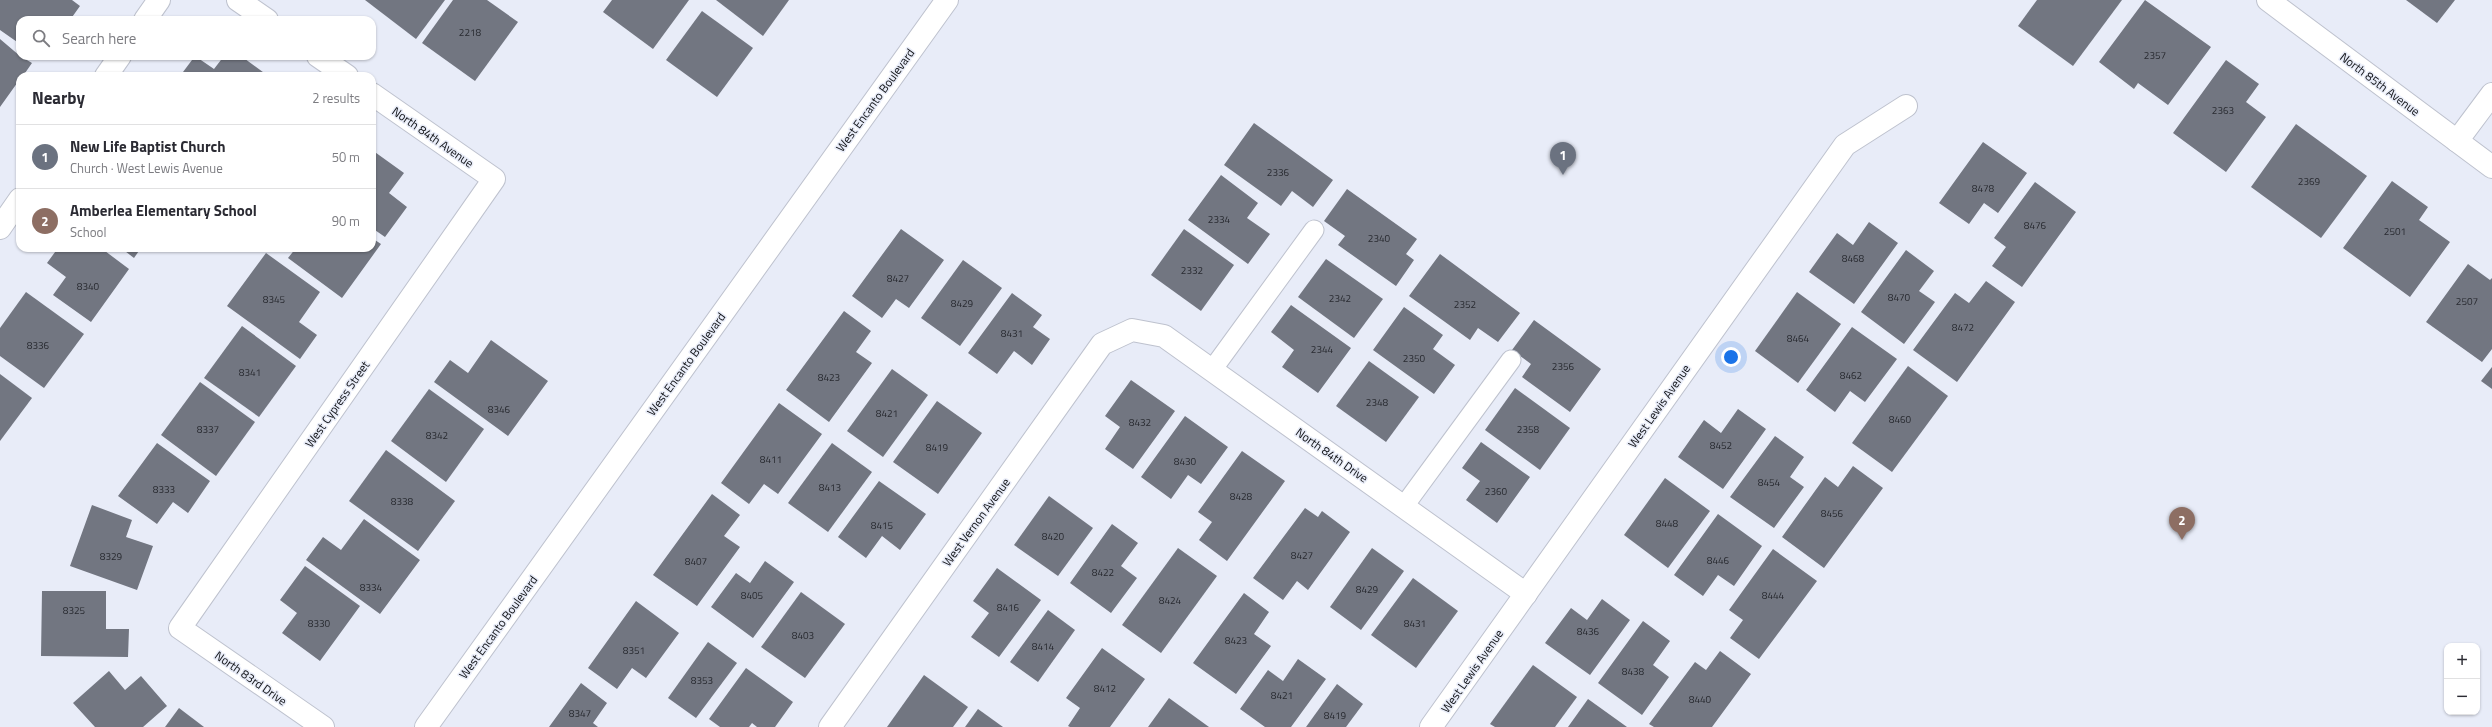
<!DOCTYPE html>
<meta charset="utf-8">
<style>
body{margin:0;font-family:"Titillium Web",sans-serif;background:#f7f7f7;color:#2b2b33}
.controls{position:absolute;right:12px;bottom:12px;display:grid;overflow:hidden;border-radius:8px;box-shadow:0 1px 3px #0004}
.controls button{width:36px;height:36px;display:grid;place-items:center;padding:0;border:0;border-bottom:1px solid #e1e1e2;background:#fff;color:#2b2b33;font:20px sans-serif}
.you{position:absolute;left:1731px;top:357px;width:14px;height:14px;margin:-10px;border:3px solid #fff;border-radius:50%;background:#1a73e8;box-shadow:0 0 0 6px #1a73e833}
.badge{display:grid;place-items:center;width:26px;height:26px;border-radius:50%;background:#ea580c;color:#fff;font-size:13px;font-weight:700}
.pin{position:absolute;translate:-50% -33px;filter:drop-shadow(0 1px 2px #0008)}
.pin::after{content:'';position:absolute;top:21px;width:14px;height:12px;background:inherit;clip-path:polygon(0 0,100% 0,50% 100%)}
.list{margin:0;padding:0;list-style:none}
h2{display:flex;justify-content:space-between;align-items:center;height:52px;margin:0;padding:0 16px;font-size:17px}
h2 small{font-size:13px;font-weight:400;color:#7c7c81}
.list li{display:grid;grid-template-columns:26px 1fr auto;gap:12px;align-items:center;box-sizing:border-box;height:64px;padding:0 16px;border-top:1px solid #e1e1e2}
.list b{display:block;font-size:15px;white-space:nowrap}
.list p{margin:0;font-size:13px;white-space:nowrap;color:#7c7c81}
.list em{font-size:13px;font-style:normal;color:#7c7c81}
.icon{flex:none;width:22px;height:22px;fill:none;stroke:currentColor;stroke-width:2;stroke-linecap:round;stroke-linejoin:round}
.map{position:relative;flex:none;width:2492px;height:727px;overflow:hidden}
.search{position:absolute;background:#fff;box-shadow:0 1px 3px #0004;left:16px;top:16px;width:360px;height:44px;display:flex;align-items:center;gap:10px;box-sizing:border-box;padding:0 14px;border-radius:12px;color:#7c7c81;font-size:15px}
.panel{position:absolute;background:#fff;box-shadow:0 1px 3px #0004;left:16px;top:72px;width:360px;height:180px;border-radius:12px}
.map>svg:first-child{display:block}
.building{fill:#727681}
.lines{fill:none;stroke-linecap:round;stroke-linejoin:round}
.lane-casing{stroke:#bec2ce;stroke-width:21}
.street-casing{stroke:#bec2ce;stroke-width:24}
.secondary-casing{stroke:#bec2ce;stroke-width:24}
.lane{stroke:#fff;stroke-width:19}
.street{stroke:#fff;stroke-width:22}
.secondary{stroke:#fff;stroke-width:22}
.labels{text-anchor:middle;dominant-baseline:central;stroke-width:3;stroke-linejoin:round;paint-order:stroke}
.number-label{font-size:10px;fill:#282a30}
.street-label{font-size:12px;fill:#0f1115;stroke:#e8ecf8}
</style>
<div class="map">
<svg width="2492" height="727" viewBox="0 0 2492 727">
<rect width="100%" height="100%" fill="#e8ecf8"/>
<g class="building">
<path d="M0,0H72L80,6L70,20H20V44L0,30Z"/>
<path d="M365,0H445L416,39Z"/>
<path d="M453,0H487L518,22L475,81L422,43Z"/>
<path d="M612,0H689L653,49L603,12Z"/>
<path d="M716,0H789L763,36Z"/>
<path d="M2037,0H2122L2073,66L2018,26Z"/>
<path d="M2145,0L2211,47L2168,105L2138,83L2134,89L2099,62Z"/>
<path d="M2406,0H2455L2437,23Z"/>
<path d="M702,11L753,48L717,97L666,60Z"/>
<path d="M0,39L20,56L32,63L23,76H20V79L0,107Z"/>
<path d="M195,56L214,69L224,56H241L267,75L180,76Z"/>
<path d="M2226,60L2259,84L2246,102L2266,117L2226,172L2173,133Z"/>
<path d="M1254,123L1333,180L1313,207L1292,191L1281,206L1224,165Z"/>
<path d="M2296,124L2367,176L2321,238L2251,187Z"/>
<path d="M1983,142L2027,173L1998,213L1984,203L1969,224L1939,203Z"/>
<path d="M372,150L404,173L389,193L407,207L385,237L372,228Z"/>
<path d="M1221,175L1258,203L1247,218L1270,234L1248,264L1188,220Z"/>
<path d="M2392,181L2428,207L2419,220L2450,242L2410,297L2343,248Z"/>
<path d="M2035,182L2076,212L2022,287L1992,266L2006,247L1994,238Z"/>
<path d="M1347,189L1417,239L1406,254L1414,260L1396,286L1338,245L1345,236L1324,221Z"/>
<path d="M1869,222L1898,243L1854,304L1809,272L1837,233L1853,245Z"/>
<path d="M901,229L944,260L909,308L896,299L882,318L852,296Z"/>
<path d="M1184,229L1234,265L1201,311L1151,275Z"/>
<path d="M372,238L381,244L342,298L288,258L296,248H372Z"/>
<path d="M58,248H101L129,269L91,322L53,295L66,277L47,263Z"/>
<path d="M121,248H141L134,258Z"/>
<path d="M1906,250L1934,271L1919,291L1935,302L1904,344L1861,312Z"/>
<path d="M266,253L320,292L299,322L317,335L300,359L227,306Z"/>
<path d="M1440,254L1520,313L1498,342L1478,328L1470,340L1409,296Z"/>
<path d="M1326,259L1383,299L1354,338L1298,297Z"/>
<path d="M963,260L1002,288L960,346L921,318Z"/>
<path d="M2468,264L2490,280L2492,278V349L2482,362L2426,322Z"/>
<path d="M1986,281L2015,302L1957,382L1913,350L1955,293L1969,303Z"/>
<path d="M26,292L84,334L44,388L0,356V328Z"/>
<path d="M1797,292L1841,324L1798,383L1755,351Z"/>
<path d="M1012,293L1042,315L1033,327L1050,339L1032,365L1014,351L997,374L968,353Z"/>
<path d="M1291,305L1351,348L1318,393L1282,367L1294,350L1271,332Z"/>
<path d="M1404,307L1443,335L1433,349L1455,365L1434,394L1373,350Z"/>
<path d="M844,311L871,331L856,352L872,363L829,422L786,390Z"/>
<path d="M1534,320L1601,369L1570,412L1522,377L1531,364L1512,350Z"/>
<path d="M242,326L296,366L259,417L204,378Z"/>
<path d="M1852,327L1897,359L1865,402L1850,391L1835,412L1806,390Z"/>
<path d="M491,340L548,381L508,436L434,382L450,360L468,373Z"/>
<path d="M1369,361L1419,397L1386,442L1336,406Z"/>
<path d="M1908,366L1948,396L1892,472L1852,443Z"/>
<path d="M2492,367V389L2481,381Z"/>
<path d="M892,369L928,395L883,457L847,431Z"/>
<path d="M0,374L32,398L0,441Z"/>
<path d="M1131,380L1175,411L1133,469L1105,449L1120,427L1105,416Z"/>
<path d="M200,382L255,422L216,476L161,435Z"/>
<path d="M1515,388L1570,428L1540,470L1485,430Z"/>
<path d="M429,389L484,429L446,482L391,441Z"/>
<path d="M937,401L982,433L938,494L893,462Z"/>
<path d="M779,403L822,434L778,494L764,484L749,504L721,483Z"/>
<path d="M1738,409L1766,429L1723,489L1678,457L1704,420L1721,433Z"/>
<path d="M1185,416L1228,447L1201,484L1188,475L1171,499L1141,477Z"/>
<path d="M1775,436L1804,457L1790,477L1804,487L1774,528L1730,497Z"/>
<path d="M1481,442L1530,477L1497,523L1466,500L1480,481L1462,468Z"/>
<path d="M157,443L210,481L188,513L173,502L157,524L118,496Z"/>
<path d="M832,443L872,472L828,532L788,503Z"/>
<path d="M386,450L455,501L418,551L349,501Z"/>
<path d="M1242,451L1285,481L1227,561L1199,540L1212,522L1198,512Z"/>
<path d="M1853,466L1883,488L1824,568L1782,537L1825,477L1838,487Z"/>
<path d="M1665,478L1710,511L1668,568L1624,535Z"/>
<path d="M879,481L926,514L900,550L882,536L866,558L838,537Z"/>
<path d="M712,494L740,515L724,536L740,547L697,606L653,575Z"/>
<path d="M1049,496L1093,528L1058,576L1014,545Z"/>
<path d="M92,505L132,520L126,537L153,546L137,590L70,566Z"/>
<path d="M1305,508L1318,517L1322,511L1350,532L1308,590L1297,581L1283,600L1253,578Z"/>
<path d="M1718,514L1762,546L1734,586L1718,575L1703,596L1674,575Z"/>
<path d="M364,519L420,560L380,614L306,560L323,537L341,550Z"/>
<path d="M1112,524L1138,543L1121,566L1137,578L1111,613L1070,583Z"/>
<path d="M1178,548L1217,576L1161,653L1122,625Z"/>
<path d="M1372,548L1404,571L1361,630L1330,607Z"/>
<path d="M1773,549L1817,581L1759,659L1730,638L1743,620L1729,610Z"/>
<path d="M765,561L794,582L753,638L711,607L736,573L750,583Z"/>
<path d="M305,566L360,606L320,661L282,633L297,613L280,600Z"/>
<path d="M997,568L1041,600L999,657L971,637L989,613L973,601Z"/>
<path d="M1413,578L1458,611L1416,668L1371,635Z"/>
<path d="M42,591H106V629H129L128,657L41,656Z"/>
<path d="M801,592L845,624L805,678L761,647Z"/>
<path d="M1244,593L1269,612L1254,634L1271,646L1236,694L1193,663Z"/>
<path d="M1602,599L1630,620L1590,675L1545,643L1571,608L1587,620Z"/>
<path d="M636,601L679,633L646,678L632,668L617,689L588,668Z"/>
<path d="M1048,610L1075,630L1038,682L1010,662Z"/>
<path d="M1643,621L1670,641L1653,665L1669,677L1642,715L1598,683Z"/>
<path d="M708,642L737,663L696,718L668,698Z"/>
<path d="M1102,648L1145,679L1110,727H1070L1068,726L1080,708L1066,698Z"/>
<path d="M1720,651L1751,674L1712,727H1654L1649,724L1695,662L1706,670Z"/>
<path d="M1298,659L1326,679L1291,727H1265L1240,709L1268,670L1283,681Z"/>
<path d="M1533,665L1577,697L1555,727H1495L1490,724Z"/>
<path d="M746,668L793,702L775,727H757L752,723L749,727H720L709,719Z"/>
<path d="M109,671L125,690L141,676L167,706L143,727H95L73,703Z"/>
<path d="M924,675L968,707L953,727H887Z"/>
<path d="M581,683L607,703L593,723L598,727H549Z"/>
<path d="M1337,684L1363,704L1346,727H1306Z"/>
<path d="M1169,698L1209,727H1148Z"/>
<path d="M1588,699L1627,727H1568Z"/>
<path d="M179,708L204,727H165Z"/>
<path d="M978,709L1003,727H965Z"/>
</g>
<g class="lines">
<g class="lane-casing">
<g id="lane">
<path d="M1212,370L1314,230"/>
<path d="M1404,506L1511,360"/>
</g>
</g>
<g class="street-casing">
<g id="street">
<path d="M238,0L267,20"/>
<path d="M2268,0L2492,167"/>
<path d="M145,20L159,0"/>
<path d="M318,56L347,76"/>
<path d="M106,76L120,56"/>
<path d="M2457,141L2492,94"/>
<path d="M0,228L20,199"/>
<path d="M323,727L180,628L494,179L372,94"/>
<path d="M830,727L1102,344L1132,330L1164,336L1526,594"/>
<path d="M1431,727L1845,145L1906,106"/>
</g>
</g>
<g class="secondary-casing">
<path id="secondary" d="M426,727L947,0"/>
</g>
<use href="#lane" class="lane"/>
<use href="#street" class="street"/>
<use href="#secondary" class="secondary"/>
</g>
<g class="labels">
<g class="number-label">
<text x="470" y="32">2218</text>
<text x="2155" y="55">2357</text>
<text x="2223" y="110">2363</text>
<text x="1278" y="172">2336</text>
<text x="2309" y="181">2369</text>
<text x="1983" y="188">8478</text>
<text x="1219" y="219">2334</text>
<text x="2035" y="225">8476</text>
<text x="2395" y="231">2501</text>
<text x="1379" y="238">2340</text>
<text x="1853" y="258">8468</text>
<text x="1192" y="270">2332</text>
<text x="898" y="278">8427</text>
<text x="88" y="286">8340</text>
<text x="1899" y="297">8470</text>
<text x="1340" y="298">2342</text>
<text x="274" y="299">8345</text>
<text x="2467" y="301">2507</text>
<text x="962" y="303">8429</text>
<text x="1465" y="304">2352</text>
<text x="1963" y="327">8472</text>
<text x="1012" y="333">8431</text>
<text x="1798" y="338">8464</text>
<text x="38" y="345">8336</text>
<text x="1322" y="349">2344</text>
<text x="1414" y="358">2350</text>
<text x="1563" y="366">2356</text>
<text x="250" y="372">8341</text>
<text x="1851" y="375">8462</text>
<text x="829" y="377">8423</text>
<text x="1377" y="402">2348</text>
<text x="499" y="409">8346</text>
<text x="887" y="413">8421</text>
<text x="1900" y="419">8460</text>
<text x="1140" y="422">8432</text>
<text x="208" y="429">8337</text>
<text x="1528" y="429">2358</text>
<text x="437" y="435">8342</text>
<text x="1721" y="445">8452</text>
<text x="937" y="447">8419</text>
<text x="771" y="459">8411</text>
<text x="1185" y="461">8430</text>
<text x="1769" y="482">8454</text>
<text x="830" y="487">8413</text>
<text x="164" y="489">8333</text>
<text x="1496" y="491">2360</text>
<text x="1241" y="496">8428</text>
<text x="402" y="501">8338</text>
<text x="1832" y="513">8456</text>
<text x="1667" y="523">8448</text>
<text x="882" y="525">8415</text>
<text x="1053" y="536">8420</text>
<text x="1302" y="555">8427</text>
<text x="111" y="556">8329</text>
<text x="1718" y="560">8446</text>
<text x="696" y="561">8407</text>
<text x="1103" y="572">8422</text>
<text x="371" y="587">8334</text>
<text x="1367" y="589">8429</text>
<text x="752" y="595">8405</text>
<text x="1773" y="595">8444</text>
<text x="1170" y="600">8424</text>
<text x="1008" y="607">8416</text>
<text x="74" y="610">8325</text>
<text x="319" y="623">8330</text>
<text x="1415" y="623">8431</text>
<text x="1588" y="631">8436</text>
<text x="803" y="635">8403</text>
<text x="1236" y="640">8423</text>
<text x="1043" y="646">8414</text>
<text x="634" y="650">8351</text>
<text x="1633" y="671">8438</text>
<text x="702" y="680">8353</text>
<text x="1105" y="688">8412</text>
<text x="1282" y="695">8421</text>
<text x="1700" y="699">8440</text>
<text x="580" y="713">8347</text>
<text x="1335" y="715">8419</text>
</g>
<g class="street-label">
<text transform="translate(2380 84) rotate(37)">North 85th Avenue</text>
<text transform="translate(875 100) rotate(-54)">West Encanto Boulevard</text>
<text transform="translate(433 137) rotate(35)">North 84th Avenue</text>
<text transform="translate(686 364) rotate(-54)">West Encanto Boulevard</text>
<text transform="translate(337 404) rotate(-55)">West Cypress Street</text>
<text transform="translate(1659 406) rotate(-55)">West Lewis Avenue</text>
<text transform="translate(1332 455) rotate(35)">North 84th Drive</text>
<text transform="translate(976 522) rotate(-54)">West Vernon Avenue</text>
<text transform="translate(498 627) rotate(-54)">West Encanto Boulevard</text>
<text transform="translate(1472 671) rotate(-55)">West Lewis Avenue</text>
<text transform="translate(251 678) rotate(35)">North 83rd Drive</text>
</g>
</g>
</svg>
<div class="controls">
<button>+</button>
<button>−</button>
</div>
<div class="you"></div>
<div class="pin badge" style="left:1563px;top:175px;background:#6b7280">1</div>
<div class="pin badge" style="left:2182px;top:540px;background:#8d6e63">2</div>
<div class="search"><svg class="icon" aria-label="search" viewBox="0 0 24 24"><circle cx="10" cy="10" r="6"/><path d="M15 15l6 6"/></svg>Search here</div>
<section class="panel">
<h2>Nearby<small>2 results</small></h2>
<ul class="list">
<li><span class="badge" style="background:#6b7280">1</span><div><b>New Life Baptist Church</b><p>Church · West Lewis Avenue</p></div><em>50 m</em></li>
<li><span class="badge" style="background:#8d6e63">2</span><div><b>Amberlea Elementary School</b><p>School</p></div><em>90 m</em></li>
</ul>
</section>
</div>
